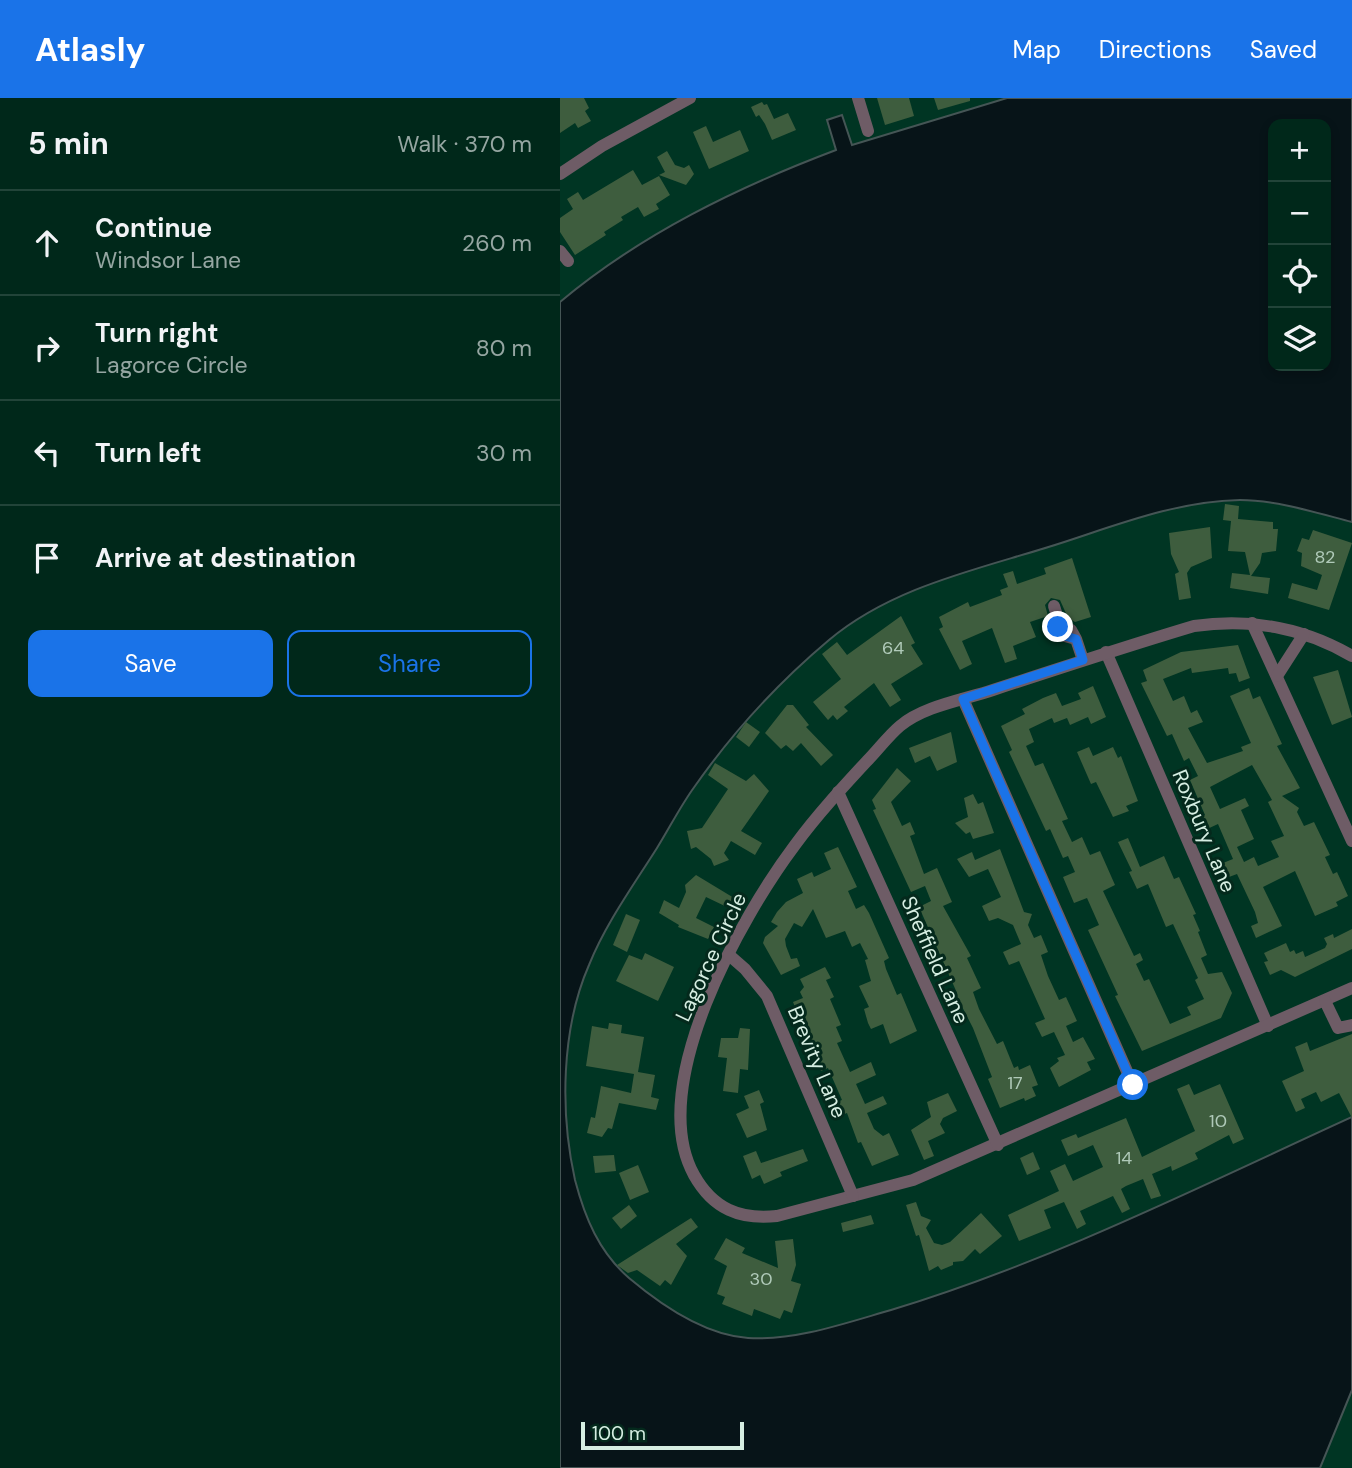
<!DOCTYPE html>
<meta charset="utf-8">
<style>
body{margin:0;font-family:"DM Sans",sans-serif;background:#0e3427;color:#f1f3f6}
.controls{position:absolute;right:21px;top:21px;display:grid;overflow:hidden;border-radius:14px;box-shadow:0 4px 10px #0003}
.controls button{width:63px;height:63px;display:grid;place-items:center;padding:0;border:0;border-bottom:2px solid #224439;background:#00281a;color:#f1f3f6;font:35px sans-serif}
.scale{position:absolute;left:21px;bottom:18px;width:163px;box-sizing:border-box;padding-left:7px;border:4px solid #d6eee2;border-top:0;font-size:19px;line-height:24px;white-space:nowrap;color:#d6eee2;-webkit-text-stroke:5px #04291c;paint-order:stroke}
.stop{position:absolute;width:21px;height:21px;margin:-16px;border:5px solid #1a73e8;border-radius:50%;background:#fff}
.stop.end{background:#1a73e8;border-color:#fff;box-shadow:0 2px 7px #0008}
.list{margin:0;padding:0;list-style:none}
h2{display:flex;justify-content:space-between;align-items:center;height:91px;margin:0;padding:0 28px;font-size:30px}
h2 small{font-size:23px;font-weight:400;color:#95a6a2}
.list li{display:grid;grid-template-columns:46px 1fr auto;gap:21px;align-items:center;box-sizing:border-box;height:105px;padding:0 28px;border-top:2px solid #224439}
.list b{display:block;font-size:26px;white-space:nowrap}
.list p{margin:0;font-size:23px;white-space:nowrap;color:#95a6a2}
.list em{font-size:23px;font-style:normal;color:#95a6a2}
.actions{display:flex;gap:14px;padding:21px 28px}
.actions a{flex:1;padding:16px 0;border:2px solid #1a73e8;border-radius:14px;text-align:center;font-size:24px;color:#1a73e8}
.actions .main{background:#1a73e8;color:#fff}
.icon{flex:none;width:38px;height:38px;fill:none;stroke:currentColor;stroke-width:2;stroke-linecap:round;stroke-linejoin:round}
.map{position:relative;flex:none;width:792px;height:1370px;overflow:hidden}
header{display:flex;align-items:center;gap:42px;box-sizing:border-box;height:98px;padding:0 35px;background:#1a73e8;color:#fff}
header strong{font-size:33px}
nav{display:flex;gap:38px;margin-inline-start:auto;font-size:24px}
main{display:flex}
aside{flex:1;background:#00281a}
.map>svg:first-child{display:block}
.water{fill:#071418;stroke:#455555;stroke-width:2;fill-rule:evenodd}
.building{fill:#3e5d3e;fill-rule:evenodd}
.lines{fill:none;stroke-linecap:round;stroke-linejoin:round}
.minor{stroke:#6e5c66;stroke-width:12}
.route{stroke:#1a73e8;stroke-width:9}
.labels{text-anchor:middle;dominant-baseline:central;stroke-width:6;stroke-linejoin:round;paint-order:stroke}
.number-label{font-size:18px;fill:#b0cab9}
.street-label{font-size:21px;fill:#d6eee2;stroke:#04291c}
</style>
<header>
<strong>Atlasly</strong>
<nav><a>Map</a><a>Directions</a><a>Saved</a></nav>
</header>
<main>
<aside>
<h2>5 min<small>Walk · 370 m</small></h2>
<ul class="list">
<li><svg class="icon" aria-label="ahead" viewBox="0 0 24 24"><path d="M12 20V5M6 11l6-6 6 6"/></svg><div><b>Continue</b><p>Windsor Lane</p></div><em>260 m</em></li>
<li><svg class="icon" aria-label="right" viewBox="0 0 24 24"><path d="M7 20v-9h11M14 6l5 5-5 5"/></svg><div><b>Turn right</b><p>Lagorce Circle</p></div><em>80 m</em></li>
<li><svg class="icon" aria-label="left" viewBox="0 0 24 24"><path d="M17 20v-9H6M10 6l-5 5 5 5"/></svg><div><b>Turn left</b></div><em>30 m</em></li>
<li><svg class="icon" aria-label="arrive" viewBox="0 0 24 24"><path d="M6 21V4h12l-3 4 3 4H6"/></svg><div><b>Arrive at destination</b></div></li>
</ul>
<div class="actions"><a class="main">Save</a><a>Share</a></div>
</aside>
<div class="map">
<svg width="792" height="1370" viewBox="0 0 792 1370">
<rect width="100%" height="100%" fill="#003523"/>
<path class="water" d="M447,0H792V424C757,415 716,402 680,402C617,403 557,427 498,446C420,471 333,488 269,542C219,584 173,634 135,688C121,707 110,729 97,750C73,788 46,825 29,867C1,931 0,1015 15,1082C25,1120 39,1154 69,1180C101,1207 144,1237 188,1240C235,1243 286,1225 331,1212C490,1164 641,1088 792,1019V1292L760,1370H0V204C81,136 178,89 276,52L267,22L282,17L292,47ZM713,26H766V268H713Z"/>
<g class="building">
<path d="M0,0H24L29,10L25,13L31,23L18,30L15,25L0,35Z"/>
<path d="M317,0H349L354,18L325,27Z"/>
<path d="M374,0H410V3L378,12Z"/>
<path d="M202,4L204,7L207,6L214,21L228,15L236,32L212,42L205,26L199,17L196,19L191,9Z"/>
<path d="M146,28L153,44L180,32L189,53L149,71L133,34Z"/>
<path d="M107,53L115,67L124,70L129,67L134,76L126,87L99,77L105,74L97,59Z"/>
<path d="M73,72L82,87L99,78L110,97L96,106L99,111L84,119L78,109L61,119L63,122L44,134L46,137L15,157L0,134V120L13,111L7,101L18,94L23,102Z"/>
<path d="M665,406L679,408L678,421L713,424V431H718L716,453L702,455L700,465L691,478L710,480L708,496L670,490L672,475L690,477L685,454L668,453L671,423L663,422Z"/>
<path d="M650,429L652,460L631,469L627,475L631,500L619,502L615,476L619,474L611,456L609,435Z"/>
<path d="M753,432L792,445L769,512L728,500L732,485L757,492L762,477L741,468L742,455L737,453L742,440L749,442Z"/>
<path d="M512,460L531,519L515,524L508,520L500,502L491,500L485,507L488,518L470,524L476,539L453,548L457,561L445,565L432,530L402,543L412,566L400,572L379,531L383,529L379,519L408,504L410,509L442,497L440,492L448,489L443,476L453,473L457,486L486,476L484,470Z"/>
<path d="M341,518L355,545L351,547L363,566L331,586L341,602L330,609L314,585L284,609L288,613L277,622L273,617L268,622L253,604L281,581L262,556L277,544L287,557Z"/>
<path d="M678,547L690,580L679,584L676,575L669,576L668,570L632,575L631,570L603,581L613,603L624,598L631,615L637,612L643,624L628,630L647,665L683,653L681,649L691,645L670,598L689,590L693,601L700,598L722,646L717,648L740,690L722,698L739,710L737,714L744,728L754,724L770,757L765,759L773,776L777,774L788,798L776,804L778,808L755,818L735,773L703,789L722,828L696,840L691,828L698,825L695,814L677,776L669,779L663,765L673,761L658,726L645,732L640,719L645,717L630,682L638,678L629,660L624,663L612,636L607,638L581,585L587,583L583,572L621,554ZM692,667L712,702L708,704L724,738L711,743L719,759L698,768L694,759L684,764L677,749L694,741L681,712L689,708L685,700L660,711L650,689Z"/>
<path d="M778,572L792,619L772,627L753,579Z"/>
<path d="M533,588L546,619L531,626L528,619L510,627L507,620L494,625L492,620L469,631L474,644L466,648L475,668L483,665L508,721L502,723L512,744L522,739L530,757L540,753L555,787L543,793L574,858L580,855L583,862L576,866L584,883L589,881L610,926L631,917L627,909L644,901L635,882L638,880L613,826L606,829L588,786L577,791L569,774L572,773L558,744L568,740L580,769L604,758L614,781L619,779L636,816L633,817L640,833L638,834L647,857L641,860L648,876L662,874L672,895L661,920L582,953L555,898L558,897L528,832L539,827L527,800L514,805L503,779L515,774L508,758L503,760L490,731L486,733L449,654L452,652L441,628L465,616L462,611L483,600L496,595L502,608L521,601L518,595Z"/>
<path d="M227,607H233L249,627L246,629L273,657L261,668L241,645L233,653L226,647L221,651L205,635Z"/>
<path d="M186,624L200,634L189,649L176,639Z"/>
<path d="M391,634L397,664L377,673L370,658L355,665L349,650Z"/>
<path d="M529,649L533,658L553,649L558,660L561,658L578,703L566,708L569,713L553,719L536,684L531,686L517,654Z"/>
<path d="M155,665L186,683L194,676L209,693L181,733L202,745L195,757L171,743L164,755L169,762L154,768L151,761L136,749L131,751L127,733L142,730L168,691L148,677Z"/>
<path d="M337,670L351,683L331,704L342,728L350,724L355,736L350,738L364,776L377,770L392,804L383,808L411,858L407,860L421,890L413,894L419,911L437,946L443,943L454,970L458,968L459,972L470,967L478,987L472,989L476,998L465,1003L464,1000L440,1010L428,981L432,979L413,930L395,895H397L359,809L371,803L365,788L351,794L313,712L316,711L312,702Z"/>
<path d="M413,696L418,706L423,704L434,735L413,741L410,734L406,736L395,725L408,719L404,700Z"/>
<path d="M278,749L297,789L288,793L296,811L304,807L309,815L329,860L324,863L326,871L337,897L341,895L357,933L330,946L323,926L311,931L308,925L304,911L309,909L299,888L311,883L305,862L308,861L300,845L292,849L285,833L266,840L253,811L242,829L234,825L225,841L226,848L231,861L237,860L240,868L221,877L203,845L205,839L218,828L211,824L217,814L226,804L243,795L237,781L252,774L254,779L271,771L264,755Z"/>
<path d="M440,751L464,814L472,816L468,827L474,840L481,837L488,854L481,857L488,878L499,902L506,899L517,923L506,928L513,944L523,939L535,961L527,964L531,972L499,989L490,970L499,963L497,960L505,957L494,934L482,939L475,925L485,921L459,863L449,867L443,854L461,846L453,827L438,820L429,823L422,808L441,799L428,771L409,779L397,761L412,754L415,762Z"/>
<path d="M136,777L174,800L169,810L146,799L136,820L154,829L148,841L118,829L119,827L99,815L104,802L119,810L126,794L125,787Z"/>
<path d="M66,816L80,822L67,854L53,847Z"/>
<path d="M792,831V851L735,879L721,872L710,877L704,864L708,863L704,855L726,845L730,854L734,852L736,856L743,853L745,859L765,850L767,846L764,840L773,836L774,840Z"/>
<path d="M85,855L114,869L98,903L56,883L69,857L82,862Z"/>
<path d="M265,869L271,880L266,882L274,899L270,901L281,927L276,929L282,943L277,945L290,974L311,964L316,977L296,986L305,1006L323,998L327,1006L307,1015L314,1031L323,1038L329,1035L339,1057L312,1068L301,1044L298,1045L287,1015L282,1017L276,1004L282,1002L268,970L261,973L233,904L243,900L240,894L244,889L240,881Z"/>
<path d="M49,925L62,927L61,935L84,939L78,974L95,977L91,999L99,1001L96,1012L59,1005L52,1031L48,1030L42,1039L27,1035L31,1019L35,1020L41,988L71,995L74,976L26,968L32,928L48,931Z"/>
<path d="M180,930L190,931L188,972L180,971L178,995L163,993L167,960L158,959L161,940H178Z"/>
<path d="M792,936V1020L779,995L761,1004L756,994L741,1001L745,1010L736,1014L722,983L744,973L735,949L747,944L750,953Z"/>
<path d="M629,986L634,997L660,986L684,1041L673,1046L669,1037L635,1055L638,1061L612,1073L611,1068L592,1076L601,1098L591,1101L583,1081L566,1088L561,1091L570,1111L562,1115L553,1098L520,1113L526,1126L517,1131L504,1104L484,1112L491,1130L459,1143L448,1117L499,1093L490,1073L505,1066L513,1083L543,1069L533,1047L508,1058L501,1042L516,1036L518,1040L566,1020L582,1059L635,1033L617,991Z"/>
<path d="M199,992L204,1004L200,1006L207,1032L187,1040L176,1016L189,1010L184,998Z"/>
<path d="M388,995L397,1013L383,1020L380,1026L385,1035L368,1043L374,1058L364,1062L351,1032L371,1019L367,1004Z"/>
<path d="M243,1051L248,1063L220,1074L222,1078L204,1086L200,1077L192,1081L183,1058L196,1053L201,1065Z"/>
<path d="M473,1054L480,1071L467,1077L460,1060Z"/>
<path d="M54,1057L56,1073L35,1075L33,1058Z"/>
<path d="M78,1067L89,1094L70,1102L59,1075Z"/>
<path d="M356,1104L361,1118L371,1122L366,1130L374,1145L382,1147L390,1144L421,1115L442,1138L420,1156L415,1151L403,1163L393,1164V1167L381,1172L378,1168L369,1173L359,1137L356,1138L346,1107Z"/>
<path d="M69,1107L77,1118L61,1131L52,1120Z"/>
<path d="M311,1117L314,1126L283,1134L281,1125Z"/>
<path d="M131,1120L138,1129L116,1146L127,1158L111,1187L105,1182L100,1188L77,1172L68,1175L57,1167Z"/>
<path d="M166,1140L185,1150L182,1155L218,1170L215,1143L233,1141L236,1167L231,1183L241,1186L232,1215L224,1212L220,1221L194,1211L192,1218L162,1206L165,1199L157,1196L167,1168L154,1161Z"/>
</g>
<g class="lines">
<g class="minor">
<path d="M298,0L308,33"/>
<path d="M0,76L42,48L130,0"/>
<path d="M0,153L8,163"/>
<path d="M494,508L499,524"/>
<path d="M692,525L792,743"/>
<path d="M516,541L511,532L499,524L501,537L516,541L523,562"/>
<path d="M546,554L708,928"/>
<path d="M792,558C742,529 691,520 634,528C567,548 500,570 433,592C403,602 364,608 340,628C328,638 318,652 307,663C282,690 257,717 235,747C181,819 85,988 134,1077C153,1111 180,1122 217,1118L353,1082L792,890"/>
<path d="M717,578L744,536"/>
<path d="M403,601L573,987"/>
<path d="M278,694L438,1047"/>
<path d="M169,857L185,871L207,898L293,1098"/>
<path d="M765,903L778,930L792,927"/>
</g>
</g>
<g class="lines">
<path class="route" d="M498,529L501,537L516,541L523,562L403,601L573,987"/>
</g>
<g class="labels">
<g class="number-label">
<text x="765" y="459">82</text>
<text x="333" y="550">64</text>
<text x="455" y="985">17</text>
<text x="658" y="1023">10</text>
<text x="564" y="1060">14</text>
<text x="201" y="1181">30</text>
</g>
<g class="street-label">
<text transform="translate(644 733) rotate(67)">Roxbury Lane</text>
<text transform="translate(151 859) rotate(-65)">Lagorce Circle</text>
<text transform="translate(375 862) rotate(66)">Sheffield Lane</text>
<text transform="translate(257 964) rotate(67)">Brevity Lane</text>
</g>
</g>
</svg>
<div class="controls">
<button>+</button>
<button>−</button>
<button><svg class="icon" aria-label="locate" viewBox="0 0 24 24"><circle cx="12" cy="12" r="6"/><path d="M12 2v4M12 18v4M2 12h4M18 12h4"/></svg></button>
<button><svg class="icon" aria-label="layers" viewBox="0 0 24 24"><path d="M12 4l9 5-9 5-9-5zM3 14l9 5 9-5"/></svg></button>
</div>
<div class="scale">100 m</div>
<div class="stop" style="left:573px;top:987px"></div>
<div class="stop end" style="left:498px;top:529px"></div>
</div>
</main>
